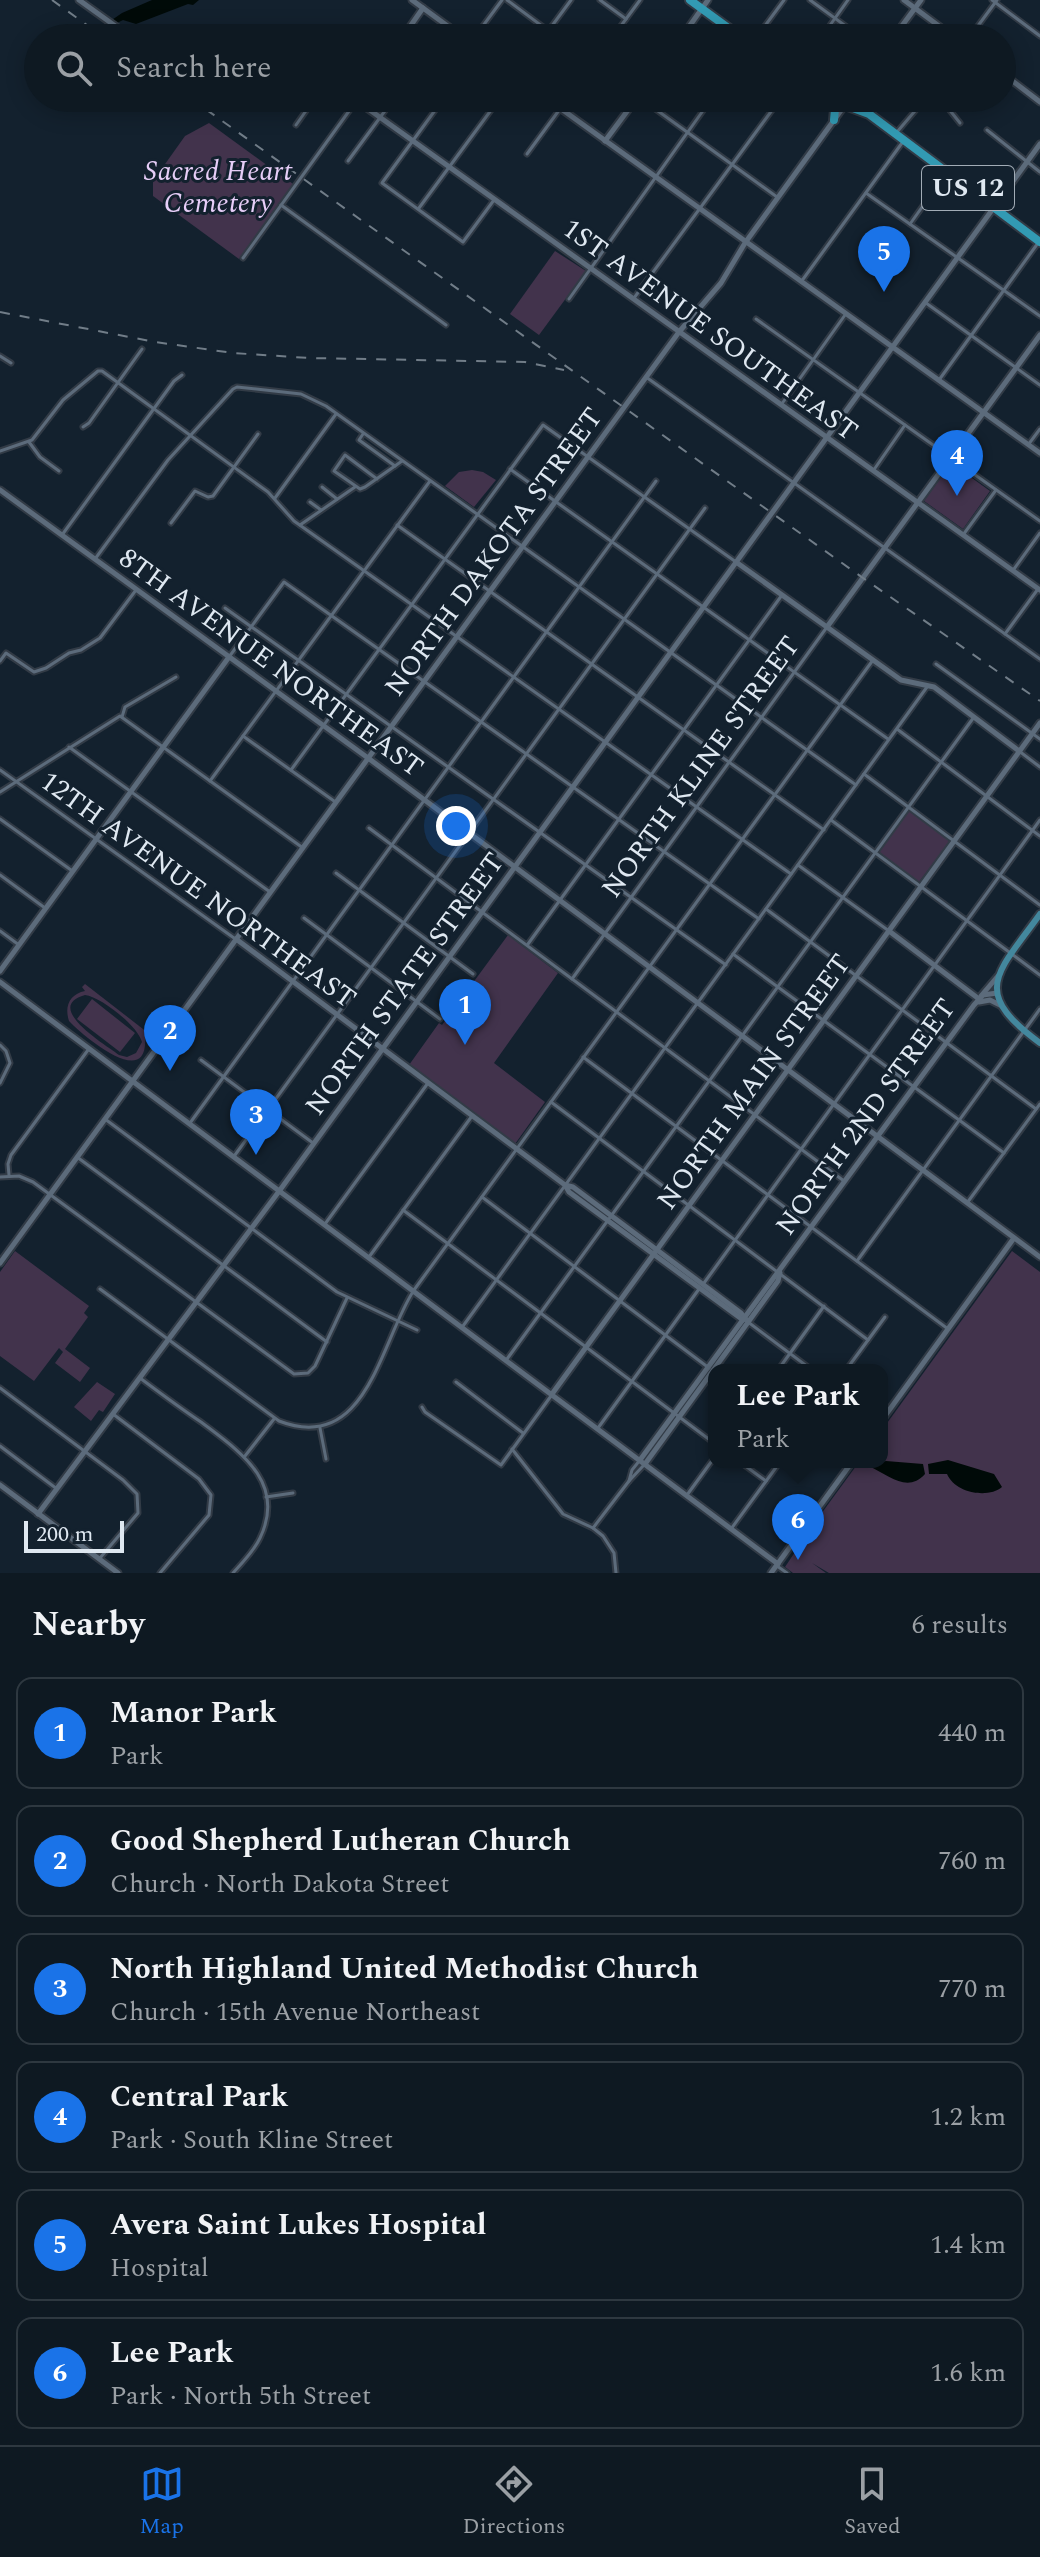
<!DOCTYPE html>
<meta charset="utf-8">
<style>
body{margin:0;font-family:Spectral,serif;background:#17222a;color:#f1f3f6}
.scale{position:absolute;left:24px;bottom:20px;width:100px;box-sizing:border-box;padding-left:8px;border:4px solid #dfe8f1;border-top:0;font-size:22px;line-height:28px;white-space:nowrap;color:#dfe8f1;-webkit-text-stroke:6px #13212e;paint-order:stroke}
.you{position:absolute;left:456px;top:826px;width:28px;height:28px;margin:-20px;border:6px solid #fff;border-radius:50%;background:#1a73e8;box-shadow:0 0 0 12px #1a73e833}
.badge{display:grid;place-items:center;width:52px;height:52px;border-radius:50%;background:#1a73e8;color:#fff;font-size:26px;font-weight:700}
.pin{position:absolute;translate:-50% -66px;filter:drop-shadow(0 2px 4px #0008)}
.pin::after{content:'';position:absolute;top:42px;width:28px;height:24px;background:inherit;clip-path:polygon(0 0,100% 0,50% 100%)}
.popup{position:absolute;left:708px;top:1364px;width:180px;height:104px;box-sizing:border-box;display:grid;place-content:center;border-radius:16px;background:#0e1922;filter:drop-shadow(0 2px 6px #0005);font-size:26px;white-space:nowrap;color:#9ba0a5}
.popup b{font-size:30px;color:#f1f3f6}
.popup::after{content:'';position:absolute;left:50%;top:100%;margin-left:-16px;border:16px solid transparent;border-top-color:#0e1922}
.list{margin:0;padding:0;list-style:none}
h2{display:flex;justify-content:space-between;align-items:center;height:104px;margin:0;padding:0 32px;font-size:34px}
h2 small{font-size:26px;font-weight:400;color:#9ba0a5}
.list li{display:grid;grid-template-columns:52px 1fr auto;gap:24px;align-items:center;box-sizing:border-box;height:112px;margin:0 16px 16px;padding:0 16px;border:2px solid #2e3840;border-radius:16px}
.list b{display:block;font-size:30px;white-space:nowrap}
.list p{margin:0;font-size:26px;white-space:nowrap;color:#9ba0a5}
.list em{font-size:26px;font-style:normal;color:#9ba0a5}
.icon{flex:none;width:44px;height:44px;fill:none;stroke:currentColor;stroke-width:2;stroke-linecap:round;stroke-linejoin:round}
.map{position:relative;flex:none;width:1040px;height:1573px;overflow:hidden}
.search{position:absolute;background:#0e1922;box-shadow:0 4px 20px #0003;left:24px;right:24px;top:24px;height:88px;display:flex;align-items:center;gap:20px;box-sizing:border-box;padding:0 28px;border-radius:44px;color:#9ba0a5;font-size:30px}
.sheet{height:872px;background:#0e1922}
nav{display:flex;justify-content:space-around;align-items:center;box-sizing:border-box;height:112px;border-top:2px solid #2e3840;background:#0e1922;font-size:22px;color:#9ba0a5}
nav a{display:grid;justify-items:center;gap:4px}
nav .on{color:#1a73e8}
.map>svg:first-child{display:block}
.green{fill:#42334c;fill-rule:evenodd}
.water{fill:#000a08}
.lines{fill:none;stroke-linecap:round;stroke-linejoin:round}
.street-casing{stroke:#323b46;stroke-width:7}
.secondary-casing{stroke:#323b46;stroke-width:9}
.primary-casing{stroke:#323b46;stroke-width:10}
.highway-casing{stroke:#323b46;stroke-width:12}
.street{stroke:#5c6b7b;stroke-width:3}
.secondary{stroke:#5c6b7b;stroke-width:5}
.primary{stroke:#43879d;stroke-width:6}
.highway{stroke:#329ab3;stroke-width:8}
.rail{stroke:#717d88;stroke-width:2;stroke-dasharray:10 10;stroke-linecap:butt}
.labels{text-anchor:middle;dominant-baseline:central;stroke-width:6;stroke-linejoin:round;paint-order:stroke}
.shield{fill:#13212e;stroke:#a2acb6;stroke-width:2}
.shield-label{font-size:26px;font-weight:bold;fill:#dfe8f1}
.park-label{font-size:28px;font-style:italic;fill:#e7cef8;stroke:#13212e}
.street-label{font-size:28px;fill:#dfe8f1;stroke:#13212e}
</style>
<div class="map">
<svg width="1040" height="1573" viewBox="0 0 1040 1573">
<rect width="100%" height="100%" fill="#13212e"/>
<g class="green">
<path d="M209,123L293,184L239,259L153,196V181L185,136Z"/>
<path d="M555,251L586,271L539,335L510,314Z"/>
<path d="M951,463L990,491L963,529L924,501Z"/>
<path d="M472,470L483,472L496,480L474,507L445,486L459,472Z"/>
<path d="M909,811L950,841L919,882L879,852Z"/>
<path d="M508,935L558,973L494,1063L545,1102L515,1144L409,1065L439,1023L442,1025Z"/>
<path d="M85,984L152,1036L150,1039L145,1037C149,1092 82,1035 69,1021C64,1006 70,994 85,991L82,987ZM85,995C101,997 138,1026 142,1042L136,1053L127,1057L119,1055C106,1045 42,1007 85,995Z"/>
<path d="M92,999L135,1033L120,1052L77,1019Z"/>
<path d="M15,1251L89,1306L84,1313L88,1317L65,1349L90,1368L80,1382L55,1363L63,1352L59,1348L34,1381L0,1356V1272Z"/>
<path d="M1012,1251L1040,1272V1573H829L812,1563L826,1573H793L785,1567L795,1552L794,1551L859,1462H882V1430Z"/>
<path d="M97,1382L115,1394L103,1412L99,1410L91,1421L74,1407Z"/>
</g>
<g class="water">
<path d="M152,0H199L193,5L188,4L136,24L123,20L107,28L98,38H60L79,31L93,33L122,13Z"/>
<path d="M948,1460L994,1474L1002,1487C988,1499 955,1493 947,1474H929L928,1464Z"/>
<path d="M886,1461L923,1464L925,1474C908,1493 889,1476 871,1467L874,1464Z"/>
</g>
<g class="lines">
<g class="street-casing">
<g id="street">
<path d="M507,0L558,38"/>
<path d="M600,0L626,19"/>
<path d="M810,0L862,38"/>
<path d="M992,0L1040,36"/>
<path d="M474,38L502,0"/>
<path d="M543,38L571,0"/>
<path d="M612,38L640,0"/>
<path d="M756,38L784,0"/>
<path d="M821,38L848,0"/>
<path d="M969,38L997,0"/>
<path d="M444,98L382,183L463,242L494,200"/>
<path d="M640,98L777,197"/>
<path d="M940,98L960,123"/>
<path d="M296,125L315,98"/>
<path d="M987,130L1040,172"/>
<path d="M897,132L926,98"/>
<path d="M527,154L568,98"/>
<path d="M348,161L390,104"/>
<path d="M866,193L1040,316"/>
<path d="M281,205L446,325"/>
<path d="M419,208L500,98"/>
<path d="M910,224L945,175"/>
<path d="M243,258L357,100"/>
<path d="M801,282L902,143"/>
<path d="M634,298L781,98"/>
<path d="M569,299L712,98"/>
<path d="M926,303L1040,385"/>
<path d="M756,319L1040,521"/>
<path d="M0,356L11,363"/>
<path d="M646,377L1040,659"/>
<path d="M939,380L1038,243"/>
<path d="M781,405L845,315"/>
<path d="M83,427L89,423L142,349"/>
<path d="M363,434L359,440L395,466"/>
<path d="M29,442L40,457L59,471"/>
<path d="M1028,445L1040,429"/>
<path d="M0,451L32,440L63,400L98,371H102L268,492L294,521L791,874"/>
<path d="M510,469L888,739"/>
<path d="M873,471L905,425"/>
<path d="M377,479L345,455L334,471L360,489L365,487L402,461"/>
<path d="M322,487L337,499"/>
<path d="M275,498L336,414"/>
<path d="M310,502L321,510"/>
<path d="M171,523L195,491L208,497L213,496L258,434"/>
<path d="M300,525L355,487"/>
<path d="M397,525L824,830"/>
<path d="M62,535L174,381L182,375"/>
<path d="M963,535L996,490"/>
<path d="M95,559L168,460L233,389L237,387L301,394L326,406L856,785"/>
<path d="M1014,569L1040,533"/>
<path d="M225,608L726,965"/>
<path d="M1005,634L1038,589"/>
<path d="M229,657L284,582L759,919"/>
<path d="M0,661L6,653L34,672L46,668L69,653L81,650L100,638L136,590"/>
<path d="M936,664L1040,739"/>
<path d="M122,717L125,707L176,677"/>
<path d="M897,729L1040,836"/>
<path d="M243,736L334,801"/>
<path d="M69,747L270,892"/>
<path d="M1019,751L1040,767"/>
<path d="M0,770L234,938"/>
<path d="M291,770L543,425L736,562"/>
<path d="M864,774L1040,905"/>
<path d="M210,781L430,481"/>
<path d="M0,792L120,716L303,848"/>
<path d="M0,819L71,870"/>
<path d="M831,820L1040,975"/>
<path d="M369,828L844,1181"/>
<path d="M798,865L889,931"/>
<path d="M336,873L473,974"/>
<path d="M0,875L45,908"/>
<path d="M766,909L1036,1109"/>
<path d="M304,918L440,1019"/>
<path d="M0,931L19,945"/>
<path d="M528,944L782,595"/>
<path d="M733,954L1004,1153"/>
<path d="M572,979L827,627"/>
<path d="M0,1045L6,1051L10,1063L0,1083"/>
<path d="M583,1057L948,1329"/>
<path d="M201,1060L313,1143"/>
<path d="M551,1102L868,1340"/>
<path d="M105,1119L337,1292L417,1330"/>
<path d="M190,1123L656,481"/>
<path d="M235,1155L705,508"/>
<path d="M77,1157L327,1342"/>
<path d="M9,1175L8,1164L11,1155L88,1050"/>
<path d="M0,1177L19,1176L33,1182L294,1374L308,1373L315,1366L347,1298"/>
<path d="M482,1197L709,1368"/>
<path d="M967,1203L1040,1104"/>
<path d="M403,1210L714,1443"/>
<path d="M325,1224L428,1083"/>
<path d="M369,1257L472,1116"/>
<path d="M857,1261L1040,1009"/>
<path d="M704,1283L1040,820"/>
<path d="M100,1289L279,1421C367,1455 380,1342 414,1290L873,660"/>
<path d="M748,1322L812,1370"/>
<path d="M463,1326L927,687"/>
<path d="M507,1359L974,717"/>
<path d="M778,1370L824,1306"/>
<path d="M846,1370L885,1317"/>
<path d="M140,1378C160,1393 180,1408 201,1422C239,1451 287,1482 260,1538C254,1551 243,1562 233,1573"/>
<path d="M456,1382L523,1433"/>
<path d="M0,1388L123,1480L137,1494L138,1513L100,1558"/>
<path d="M422,1407L425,1412L501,1465L551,1396"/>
<path d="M113,1414L199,1479L211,1495L209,1515L160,1573"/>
<path d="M320,1428L326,1459"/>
<path d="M598,1428L699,1289"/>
<path d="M0,1446L57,1489"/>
<path d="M512,1449L563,1514L593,1528L603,1536L614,1553L616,1573"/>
<path d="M245,1456L274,1419"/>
<path d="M740,1462L766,1481"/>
<path d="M629,1481L632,1470L640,1460"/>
<path d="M687,1495L714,1458"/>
<path d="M266,1497L293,1493"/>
<path d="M593,1528L629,1481L643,1466"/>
<path d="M731,1529L780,1462"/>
<path d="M777,1566L787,1573"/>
</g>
</g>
<g class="secondary-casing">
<g id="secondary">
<path d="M79,0L132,38"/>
<path d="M412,0L464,38"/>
<path d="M904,0L955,38"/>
<path d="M402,38L423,8"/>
<path d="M681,38L708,0"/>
<path d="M893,38L921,0"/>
<path d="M1002,73L1040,102"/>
<path d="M353,98L1040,590"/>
<path d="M546,98L1040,453"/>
<path d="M605,141L637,98"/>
<path d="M0,490L368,758L1040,1257"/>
<path d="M736,562L901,680L934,687L1019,751"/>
<path d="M827,627L1040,335"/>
<path d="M889,931L979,999"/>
<path d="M236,939L565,1185L573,1187L741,1313L748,1322"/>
<path d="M0,971L229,657"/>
<path d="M0,982L778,1564"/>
<path d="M981,996L998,976"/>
<path d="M979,1002L990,1000L1000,1005"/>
<path d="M565,1185L569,1192L743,1320"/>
<path d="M0,1263L679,332L721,283L745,243L850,98"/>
<path d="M552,1394L1040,723"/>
<path d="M882,1420L1014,1238"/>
<path d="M640,1460L974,1005L983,995L997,993"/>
<path d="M645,1464L778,1281L780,1273"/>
<path d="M0,1485L118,1573"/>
<path d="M38,1514L280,1190L1040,144"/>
<path d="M771,1573L852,1462"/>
</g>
</g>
<g class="primary-casing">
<path id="primary" d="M1040,914C998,973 969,991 1040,1043"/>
</g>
<g class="highway-casing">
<g id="highway">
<path d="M690,0L742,38"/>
<path d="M826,98L869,114L1040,242"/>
<path d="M826,99L835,109L834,120"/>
</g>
</g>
<use href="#street" class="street"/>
<use href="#secondary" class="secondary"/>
<use href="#primary" class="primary"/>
<use href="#highway" class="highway"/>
<g class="rail">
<path d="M52,0L105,38"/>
<path d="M190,98L863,578L1040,701"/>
<path d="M0,312L155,342L233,353L309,358L525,362L564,370"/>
</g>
</g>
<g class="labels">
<rect class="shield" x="922" y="166" width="92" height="44" rx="6"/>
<g class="shield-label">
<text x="968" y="188">US 12</text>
</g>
<g class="park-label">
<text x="218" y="171">Sacred Heart<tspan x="218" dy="32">Cemetery</tspan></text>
</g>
<g class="street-label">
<text transform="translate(710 330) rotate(36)">1ST AVENUE SOUTHEAST</text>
<text transform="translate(494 552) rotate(-54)">NORTH DAKOTA STREET</text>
<text transform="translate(271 663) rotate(36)">8TH AVENUE NORTHEAST</text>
<text transform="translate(701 767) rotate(-54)">NORTH KLINE STREET</text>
<text transform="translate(198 890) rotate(36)">12TH AVENUE NORTHEAST</text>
<text transform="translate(405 984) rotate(-54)">NORTH STATE STREET</text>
<text transform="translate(754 1082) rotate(-54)">NORTH MAIN STREET</text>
<text transform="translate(866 1117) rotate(-54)">NORTH 2ND STREET</text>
</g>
</g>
</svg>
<div class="scale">200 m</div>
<div class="you"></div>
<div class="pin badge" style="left:465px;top:1045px">1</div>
<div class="pin badge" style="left:170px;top:1071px">2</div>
<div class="pin badge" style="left:256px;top:1155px">3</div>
<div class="pin badge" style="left:957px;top:496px">4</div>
<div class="pin badge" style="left:884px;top:292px">5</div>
<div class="pin badge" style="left:798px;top:1560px">6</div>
<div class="popup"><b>Lee Park</b>Park</div>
<div class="search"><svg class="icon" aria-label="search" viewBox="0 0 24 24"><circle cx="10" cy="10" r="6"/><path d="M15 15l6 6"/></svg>Search here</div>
</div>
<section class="sheet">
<h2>Nearby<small>6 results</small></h2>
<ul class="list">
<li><span class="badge">1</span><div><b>Manor Park</b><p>Park</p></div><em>440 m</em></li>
<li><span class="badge">2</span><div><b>Good Shepherd Lutheran Church</b><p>Church · North Dakota Street</p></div><em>760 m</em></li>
<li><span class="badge">3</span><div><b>North Highland United Methodist Church</b><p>Church · 15th Avenue Northeast</p></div><em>770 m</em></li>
<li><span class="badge">4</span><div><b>Central Park</b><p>Park · South Kline Street</p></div><em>1.2 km</em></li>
<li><span class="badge">5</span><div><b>Avera Saint Lukes Hospital</b><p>Hospital</p></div><em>1.4 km</em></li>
<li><span class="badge">6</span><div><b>Lee Park</b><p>Park · North 5th Street</p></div><em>1.6 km</em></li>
</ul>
</section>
<nav>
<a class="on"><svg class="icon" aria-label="map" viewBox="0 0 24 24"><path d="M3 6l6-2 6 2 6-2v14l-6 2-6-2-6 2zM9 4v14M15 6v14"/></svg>Map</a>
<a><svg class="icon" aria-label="directions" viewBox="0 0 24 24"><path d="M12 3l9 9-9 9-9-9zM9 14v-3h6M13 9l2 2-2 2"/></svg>Directions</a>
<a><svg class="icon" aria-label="saved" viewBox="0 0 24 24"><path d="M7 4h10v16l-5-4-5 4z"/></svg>Saved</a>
</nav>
